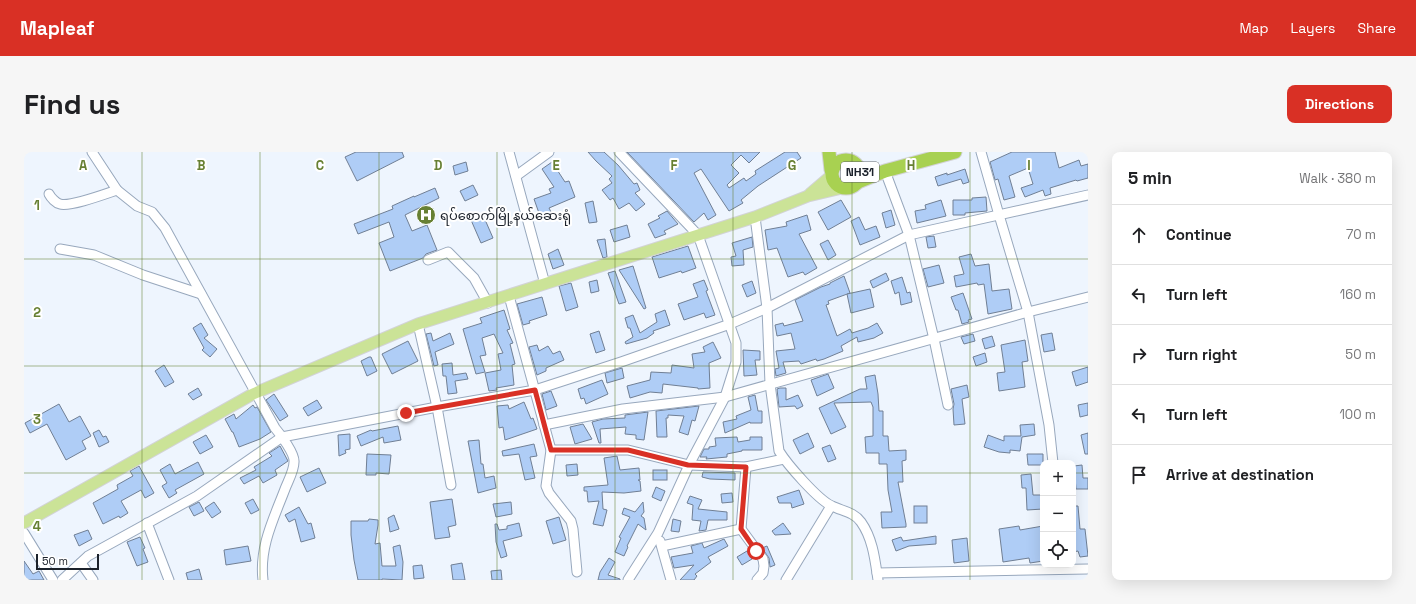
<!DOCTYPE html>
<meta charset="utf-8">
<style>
body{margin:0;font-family:"Space Grotesk","Noto Sans Myanmar",sans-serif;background:#f6f6f6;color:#202124}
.controls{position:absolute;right:12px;bottom:12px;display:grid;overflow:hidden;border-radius:8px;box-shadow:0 4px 16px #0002}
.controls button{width:36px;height:36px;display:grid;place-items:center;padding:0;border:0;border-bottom:1px solid #e0e0e0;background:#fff;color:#202124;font:20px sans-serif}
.scale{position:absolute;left:12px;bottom:10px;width:63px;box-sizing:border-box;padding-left:4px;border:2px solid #1c222b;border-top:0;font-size:11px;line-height:14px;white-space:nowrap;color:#1c222b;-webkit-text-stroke:3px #fff;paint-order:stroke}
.stop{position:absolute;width:12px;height:12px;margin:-9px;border:3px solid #d93025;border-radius:50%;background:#fff}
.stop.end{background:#d93025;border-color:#fff;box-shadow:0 1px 4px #0008}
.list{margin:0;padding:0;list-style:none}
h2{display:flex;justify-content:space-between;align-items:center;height:52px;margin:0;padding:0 16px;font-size:17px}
h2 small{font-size:13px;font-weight:400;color:#757577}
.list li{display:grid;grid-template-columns:26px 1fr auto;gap:12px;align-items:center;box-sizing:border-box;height:60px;padding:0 16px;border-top:1px solid #e0e0e0}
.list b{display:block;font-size:15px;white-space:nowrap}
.list em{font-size:13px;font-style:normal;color:#757577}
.icon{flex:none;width:22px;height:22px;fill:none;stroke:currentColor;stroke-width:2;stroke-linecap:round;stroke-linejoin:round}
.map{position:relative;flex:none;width:1064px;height:428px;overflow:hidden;border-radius:8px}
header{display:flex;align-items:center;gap:24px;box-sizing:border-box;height:56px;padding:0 20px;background:#d93025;color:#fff}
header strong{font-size:19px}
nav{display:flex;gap:22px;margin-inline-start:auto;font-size:14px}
.intro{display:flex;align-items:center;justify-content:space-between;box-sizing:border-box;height:96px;padding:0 24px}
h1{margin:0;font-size:28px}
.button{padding:10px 18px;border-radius:8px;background:#d93025;color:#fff;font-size:14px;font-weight:700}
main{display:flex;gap:24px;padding:0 24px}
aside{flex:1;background:#fff;border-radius:8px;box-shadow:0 4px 16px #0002}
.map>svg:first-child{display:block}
.building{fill:#afcdf6;stroke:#707f94}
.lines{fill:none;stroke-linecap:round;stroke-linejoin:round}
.minor-casing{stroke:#98a8bd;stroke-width:11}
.major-casing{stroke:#d2d3d5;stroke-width:13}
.highway-casing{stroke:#d2d3d5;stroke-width:15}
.minor{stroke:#fff;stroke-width:9}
.major{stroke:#cbe397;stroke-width:11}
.highway{stroke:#a8d151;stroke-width:13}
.route{stroke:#d93025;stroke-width:5}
.grid{fill:none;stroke:#678033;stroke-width:1;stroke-opacity:0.55}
.labels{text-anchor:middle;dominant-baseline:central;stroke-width:4;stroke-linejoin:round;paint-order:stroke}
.shield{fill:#fff;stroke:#60646b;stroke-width:1}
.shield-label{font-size:12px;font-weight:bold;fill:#1c222b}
.poi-label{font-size:13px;fill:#1c222b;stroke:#fff;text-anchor:start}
.grid-label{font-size:13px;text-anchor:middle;font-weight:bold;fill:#678033;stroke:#fff;stroke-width:4;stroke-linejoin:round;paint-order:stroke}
</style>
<header>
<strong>Mapleaf</strong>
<nav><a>Map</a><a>Layers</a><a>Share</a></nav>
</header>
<div class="intro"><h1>Find us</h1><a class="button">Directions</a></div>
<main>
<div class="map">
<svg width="1064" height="428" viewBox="0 0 1064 428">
<rect width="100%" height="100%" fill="#eef5fe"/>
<g class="building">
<path d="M332,0H378L380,5L333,29L321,5Z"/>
<path d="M564,0H580L594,13L610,32L613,31L616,38L611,41L621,52L612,59L605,51L595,57L589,46L586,48L578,38L588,31L585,27L588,24L572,9Z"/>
<path d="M603,0H736L725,11L717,3L707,13L715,21L703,33L705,36L720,26L722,29L732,22L731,19L761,0H773L777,6L734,34L717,48L719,51L705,59L677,17L670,21L692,63L684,68L680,61L670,70Z"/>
<path d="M988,0H1031L1035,16L1055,8L1057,14L1064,12V26L1053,29L1052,28L1026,36L1027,42L1021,44L1019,38L1001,45L997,36L1009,32L1004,16L985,24L991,45L980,48L974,27L971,28L966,10Z"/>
<path d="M442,10L444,19L431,23L429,14Z"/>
<path d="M528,10L541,30L545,29L551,45L525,56L527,60L516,64L510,47L527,41L525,37L530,35L518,17Z"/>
<path d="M941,17L945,30L939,32L937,27L914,34L911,25L923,21V23Z"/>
<path d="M449,33L454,43L441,49L436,39Z"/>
<path d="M411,36L415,46L381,63L388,79L403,73L413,98L402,102L399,106L366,119L355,91L370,85L365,70L334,82L330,72L369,57L368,54L390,44V45Z"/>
<path d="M962,45L963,59L941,61V63H929V48H948V46Z"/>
<path d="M817,48L827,65L804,78L794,60Z"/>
<path d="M917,48L922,64L893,71L891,59L902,57L901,53Z"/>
<path d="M569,49L573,70L565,71L561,51Z"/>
<path d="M867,58L871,73L862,76L858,61Z"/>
<path d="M643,59L654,72L640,79L642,82L631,86L624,72L636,66L634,64Z"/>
<path d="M459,63L469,86L457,91L447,68Z"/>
<path d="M783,63L787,78L775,82L793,116L781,123L779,120L764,125L753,96L744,98L741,78L763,74L762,70Z"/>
<path d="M835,65L841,78L852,74L856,85L836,93L827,69Z"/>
<path d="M603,73L606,85L590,90L586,78Z"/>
<path d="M910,84L912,95L904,96L902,85Z"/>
<path d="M728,85L729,95L719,98L720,113L708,114L707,105L712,104L708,91Z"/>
<path d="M581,87L583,105L579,106L573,88Z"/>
<path d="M804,88L812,103L804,108L796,92Z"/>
<path d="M664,94L672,116L658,121L657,119L635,126L628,105Z"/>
<path d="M534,97L540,113L529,117L524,102Z"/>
<path d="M947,102L951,114L965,112L968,139L985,137L988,157L964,162L960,132L954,133L953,131L932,135L930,124L940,122L935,105Z"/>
<path d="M915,113L920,131L904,135L899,117Z"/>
<path d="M609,114L622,156L620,157L595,118Z"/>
<path d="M591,119L602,150L595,152L584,121Z"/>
<path d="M862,121L865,128L849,136L846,129Z"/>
<path d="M820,124L826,141L804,149L805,152L802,153L813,184L826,177L828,181L844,176L853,171L859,181L850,186L834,190L833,185L817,194L819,199L800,207L793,209L792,207L777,212L775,209L759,210L762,221L752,224L751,217L755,216L752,199L771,197L767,181L753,184L751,173L759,171L760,174L779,169L771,148L797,135L806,132V131Z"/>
<path d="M878,125L883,141L886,140L888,150L877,153L875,140L871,142L867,129Z"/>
<path d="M573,128L575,139L567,141L565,130Z"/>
<path d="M680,128L684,138L682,139L691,163L682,166L680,161L660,168L654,152L674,145L669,132Z"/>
<path d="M728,129L732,141L723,145L718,133Z"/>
<path d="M547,131L554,155L542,159L535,134Z"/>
<path d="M846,137L850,155L827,161L823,142Z"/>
<path d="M939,141L948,167L944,168L945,170L938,172L934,158H932L927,145Z"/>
<path d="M518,145L523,163L505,169L506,171L499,173L493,152Z"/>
<path d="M480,158L486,177L483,178L489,191L486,192L491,212L488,213L490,233L472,236L473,238L465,239L461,221L477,218L474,202L479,201L470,182L458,186L462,203L456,204L461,220L452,222L439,177L458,171L456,166Z"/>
<path d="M641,158L646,173L629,179L630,181L623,186L602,192L601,190L609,185L606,176H604L601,166L609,163L616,181L633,170L631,162Z"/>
<path d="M177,171L184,183L180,186L193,197L186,205L178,198L180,196L169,176Z"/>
<path d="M575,179L581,198L572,201L566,182Z"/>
<path d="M407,181L409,189L426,181L430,192L411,200L414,213L410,214L402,182Z"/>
<path d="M1028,181L1031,198L1020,200L1017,183Z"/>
<path d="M949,182L951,189L940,192L937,185Z"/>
<path d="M968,184L971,194L961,197L958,187Z"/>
<path d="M1001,188L1004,209L998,210L1001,235L975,239L973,221L981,220L977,193Z"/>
<path d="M384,189L394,209L368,222L358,202Z"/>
<path d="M689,190L697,206L685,211L686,236L674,237V236L639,232L638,241L626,240L606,246L603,234L626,228L627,220L647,221L648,213L670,216L668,202L681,200L679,195Z"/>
<path d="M513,193L515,199L524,194L529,202L536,199L540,208L522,216V219L513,223L505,195Z"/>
<path d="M719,198L736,199V208H731L733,223L720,224Z"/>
<path d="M961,201L963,210L952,214L949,205Z"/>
<path d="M345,205H347L353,219L343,224L337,209Z"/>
<path d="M428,211L429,223L442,221L444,227L431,229L433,241L424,242L422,224H419L418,212Z"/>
<path d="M140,213L150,230L141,235L131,219Z"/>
<path d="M1064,215V230L1052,234L1048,220Z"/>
<path d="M598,216L600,226L583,231L581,221Z"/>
<path d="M804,222L810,236L793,244L787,228Z"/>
<path d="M851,223L854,242L855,259H859V284H864L865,299L882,298V308L878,309L879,330H874L882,372V375L858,376L857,360H868L864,338L863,312H855V301H842L841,285L849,284V255L847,250L810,251L822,275L807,282L795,256L836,237H843L841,225Z"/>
<path d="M578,228L584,242L562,252L560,246L557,247L554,237Z"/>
<path d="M943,233L945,245L938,247L941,272L930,273L929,257L930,252L927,237Z"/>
<path d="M174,236L178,243L169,248L164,242Z"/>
<path d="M756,236H762V248L774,243L779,254L773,257L771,254L755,255L753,237Z"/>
<path d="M527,239L533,254L522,258L518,242Z"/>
<path d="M250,242L264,264L256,269L242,248Z"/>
<path d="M731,243L734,259H738V271H726V270L701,281L699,270L713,267L712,264L727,258L724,245Z"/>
<path d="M293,248L298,256L284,264L279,256Z"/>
<path d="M500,250L507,267L509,266L513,277L481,288L479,275L475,276L473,254L484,253L485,257Z"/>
<path d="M1064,251V263L1056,265L1054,253Z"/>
<path d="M35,252L45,270L56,264L67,284L58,289L62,297L42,308L23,272L6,281L1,271Z"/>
<path d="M229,253L231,256L233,255L247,280L236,287L215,295L209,280H208L201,267L210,262L212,267Z"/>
<path d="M675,254L671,269L668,268L664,283L655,280L660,264L644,263V266H642L643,285H633L632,259Z"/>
<path d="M624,260L620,288L612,287V283L601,282L602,275L576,277L577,291H575L568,270L579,267L601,266V263Z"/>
<path d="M559,272L568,287L551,292L546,275Z"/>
<path d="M1010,272L1011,283L998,285L996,299L986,298V301L975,300L960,295L964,283L980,289V284H997L996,273Z"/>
<path d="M374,274L377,288L360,291L359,285L337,294L333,284L347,278L348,279Z"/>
<path d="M75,278L79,285L82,284L85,290L75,295L69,281Z"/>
<path d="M784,281L790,295L776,302L769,288Z"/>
<path d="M1064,281V302H1061L1057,283Z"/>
<path d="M326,282V297L321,298L322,301L315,304L314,283Z"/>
<path d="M182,283L189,295L176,302L169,290Z"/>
<path d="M713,285L714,290L726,288V285H738V298H718V299L703,302V305L682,307L683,305H676L680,297H685V295L692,294L691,286Z"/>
<path d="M455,288L457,312H459L461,326L470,324L472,336L454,341L444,289Z"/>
<path d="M510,292L513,304L506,305L511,326L501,328L495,302L479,304L478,299Z"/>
<path d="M806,293L812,307L804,310L798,296Z"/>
<path d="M256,294L264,309L251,318L253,323L239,331L235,324L220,332L216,326L232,318L230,315L248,304L245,301Z"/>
<path d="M343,302L367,303L365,322L352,321V323H342Z"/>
<path d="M1003,302H1019V313H1004Z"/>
<path d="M593,304L596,318L615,316L616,328H614L616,329L617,339L600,341L578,340L579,357L583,358L579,374L569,372L575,349L564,350L563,339H560V335L584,333L580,306Z"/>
<path d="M174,310L180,322L151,338L153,341L145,346L138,334L143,331L136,318L146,312L151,322Z"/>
<path d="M553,312L554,323L543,324L542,313Z"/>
<path d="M1058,313L1059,326H1064V337H1052L1050,314Z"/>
<path d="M115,314L130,341L121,346L117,338L97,349L104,361L96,366L95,364L79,372L69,351L94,337L93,333L109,324L106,319Z"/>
<path d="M295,316L302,331L283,340L276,325Z"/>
<rect x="629" y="318" width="14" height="10"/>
<path d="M679,320L711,321V328L686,327L678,325Z"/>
<path d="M1007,322L1009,343H1019V357L1003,358L1002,336H998L997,323Z"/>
<path d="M632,335L641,339L637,349L628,345Z"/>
<path d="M775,338L780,352L768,356L767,351H755L753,345Z"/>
<path d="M708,341L709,350L698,351L697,342Z"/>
<path d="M666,344L678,348L674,357L703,360V368H684L682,378L675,379L677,369L668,368L669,353L663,351Z"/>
<path d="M229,347L235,358L227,362L221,351Z"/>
<path d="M428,347L432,373L424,375L426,385L411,387L406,350Z"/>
<path d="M175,350L180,359L170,364L165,355Z"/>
<path d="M190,350L197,360L188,366L181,356Z"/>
<path d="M487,350L488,362L472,365L469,352Z"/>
<path d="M619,350L620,360L617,364L620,366L622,378L614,372L603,394L604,395L600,404L591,400L597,386L595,385L606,365L598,362L600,356L611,360Z"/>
<rect x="890" y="354" width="13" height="17"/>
<path d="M1049,354H1054L1056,377H1061L1064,404L1056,405L1054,399L1049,400Z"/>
<path d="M275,355L284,372L287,371L291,386L277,390L271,367L265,370L261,363Z"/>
<path d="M370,363L375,377L366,380L364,366Z"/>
<path d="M535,365L542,388L529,392L522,369Z"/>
<path d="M345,367L354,368V373L351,392L356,391L358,414H372L369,395L376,393L379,410L378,428L358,427V428H334L330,408L327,383V369H344Z"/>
<path d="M649,367L657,369L655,380L647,379Z"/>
<path d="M495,371L498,384L479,389L483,404L477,406L472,390L471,372H473L475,378L483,377V374Z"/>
<path d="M759,371L767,382L751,383L748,379Z"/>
<path d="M995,374L996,378L1019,374V409L1006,411L1005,406L979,410L975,377Z"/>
<path d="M64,378L68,387L55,394L50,383Z"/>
<path d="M912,384V392L885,394L872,399L868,388L877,385L879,389Z"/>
<path d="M116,385L121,396L119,397L124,410L113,414L103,390Z"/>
<path d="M943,386L945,409L930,411L928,388Z"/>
<path d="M700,387L704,394L684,405L687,410L671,422L673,424L670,428H656L670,413L650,416L647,405L669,401L667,394L678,391L680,396Z"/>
<path d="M224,394L227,409L202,413L200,398Z"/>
<path d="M743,394L751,413L746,415L745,406L738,396Z"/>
<path d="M723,399L728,407L718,413L713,405Z"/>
<path d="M585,406L591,410L584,423L596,427V428H574L576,420Z"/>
<path d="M0,409L9,422L15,419L20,428H0Z"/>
<path d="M438,411L441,428H429L427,413Z"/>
<path d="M398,413L400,426L390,427L389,414Z"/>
<path d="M175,417L178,428H164L162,421Z"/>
<path d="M477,418L478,428H468L467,419Z"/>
</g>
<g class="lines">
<g class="minor-casing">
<g id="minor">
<path d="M68,0L93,38L113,54L128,60L141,76L251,276C257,283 271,302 270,310C270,319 264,329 261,337C250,366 235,395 239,428"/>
<path d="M485,0L521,132"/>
<path d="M595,0L674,83L712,191V210L701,245L665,313L634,381L604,428"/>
<path d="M957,0L975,63L1004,160L1025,273L1029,311"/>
<path d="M861,19L885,83L910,187L924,253"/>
<path d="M492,24L525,0"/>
<path d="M25,42C27,46 32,51 36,52C46,55 81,42 93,38"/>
<path d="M731,65L743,156L746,232L755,299C763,312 794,348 808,354C818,359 830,360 837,370C849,387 851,408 854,428"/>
<path d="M36,97L70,103L119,123L177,142"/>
<path d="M404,108L424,100L450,126L464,151"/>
<path d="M485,144L527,298L522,334L525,341L547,369L549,377L553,420"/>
<path d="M394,172L413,255L427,333"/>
<path d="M520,273L599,257L701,245L1004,160L1064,145"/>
<path d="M527,298H604L665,313L722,315L760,307"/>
<path d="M722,315L717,377L739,407L740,414L739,421L733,428"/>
<path d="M123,371L145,428"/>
<path d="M0,381L29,428"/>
<path d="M636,389L647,428"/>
<path d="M638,394L717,377"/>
<path d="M57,411L69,428"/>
<path d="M853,421L1064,417"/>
<path d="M38,428L64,404L173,344L258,285L413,255L511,238L597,210L706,172L743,156L885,83L1064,43"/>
<path d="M762,428L807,354"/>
</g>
</g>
<g class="major-casing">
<g id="major">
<path d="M786,42L807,24"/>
<path d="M0,371L229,242L394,172L731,65L784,44L818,36"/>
</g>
</g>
<g class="highway-casing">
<g id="highway">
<path d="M805,0L807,18"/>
<circle cx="822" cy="22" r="14"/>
<path d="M834,30L861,19L931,0"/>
</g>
</g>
<use href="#minor" class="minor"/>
<use href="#major" class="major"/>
<use href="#highway" class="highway"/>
</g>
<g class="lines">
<path class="route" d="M382,261L511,238L527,298H604L664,313L722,315L717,377L732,399"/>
</g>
<path class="grid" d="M118,0V428M236,0V428M355,0V428M473,0V428M591,0V428M709,0V428M828,0V428M946,0V428M0,107H1064M0,214H1064M0,321H1019M1049,321H1064"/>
<defs>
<g id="hospital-disc" transform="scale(1)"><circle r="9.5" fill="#678033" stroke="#fff"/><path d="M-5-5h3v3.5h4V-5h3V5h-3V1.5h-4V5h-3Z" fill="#fff"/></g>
</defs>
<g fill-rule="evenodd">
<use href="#hospital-disc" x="402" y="63"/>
</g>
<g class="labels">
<rect class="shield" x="817" y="10" width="38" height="20" rx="3"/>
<g class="shield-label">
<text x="836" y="20">NH31</text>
</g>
<g class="poi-label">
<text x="416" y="63">ရပ်စောက်မြို့နယ်ဆေးရုံ</text>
</g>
</g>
<g class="grid-label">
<text x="59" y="18">A</text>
<text x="177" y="18">B</text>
<text x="296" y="18">C</text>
<text x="414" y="18">D</text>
<text x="532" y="18">E</text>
<text x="650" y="18">F</text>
<text x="768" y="18">G</text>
<text x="887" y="18">H</text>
<text x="1005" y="18">I</text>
<text x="13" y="58">1</text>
<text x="13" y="165">2</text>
<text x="13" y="272">3</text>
<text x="13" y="379">4</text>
</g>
</svg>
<div class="controls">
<button>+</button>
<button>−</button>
<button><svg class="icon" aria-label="locate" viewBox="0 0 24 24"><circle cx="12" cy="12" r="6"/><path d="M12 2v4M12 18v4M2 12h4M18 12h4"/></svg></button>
</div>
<div class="scale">50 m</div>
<div class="stop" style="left:732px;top:399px"></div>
<div class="stop end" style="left:382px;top:261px"></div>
</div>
<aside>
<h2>5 min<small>Walk · 380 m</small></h2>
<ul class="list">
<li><svg class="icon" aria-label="ahead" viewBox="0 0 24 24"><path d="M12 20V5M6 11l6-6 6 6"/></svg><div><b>Continue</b></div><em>70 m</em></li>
<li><svg class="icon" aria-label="left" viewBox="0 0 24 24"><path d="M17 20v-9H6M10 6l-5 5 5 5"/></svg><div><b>Turn left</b></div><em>160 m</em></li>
<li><svg class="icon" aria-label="right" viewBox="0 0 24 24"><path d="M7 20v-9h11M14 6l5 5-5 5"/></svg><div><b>Turn right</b></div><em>50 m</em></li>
<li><svg class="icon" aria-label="left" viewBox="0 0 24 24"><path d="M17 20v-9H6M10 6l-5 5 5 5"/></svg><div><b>Turn left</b></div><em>100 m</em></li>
<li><svg class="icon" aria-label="arrive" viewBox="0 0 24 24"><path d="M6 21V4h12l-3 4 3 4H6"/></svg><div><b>Arrive at destination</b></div></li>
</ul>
</aside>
</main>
